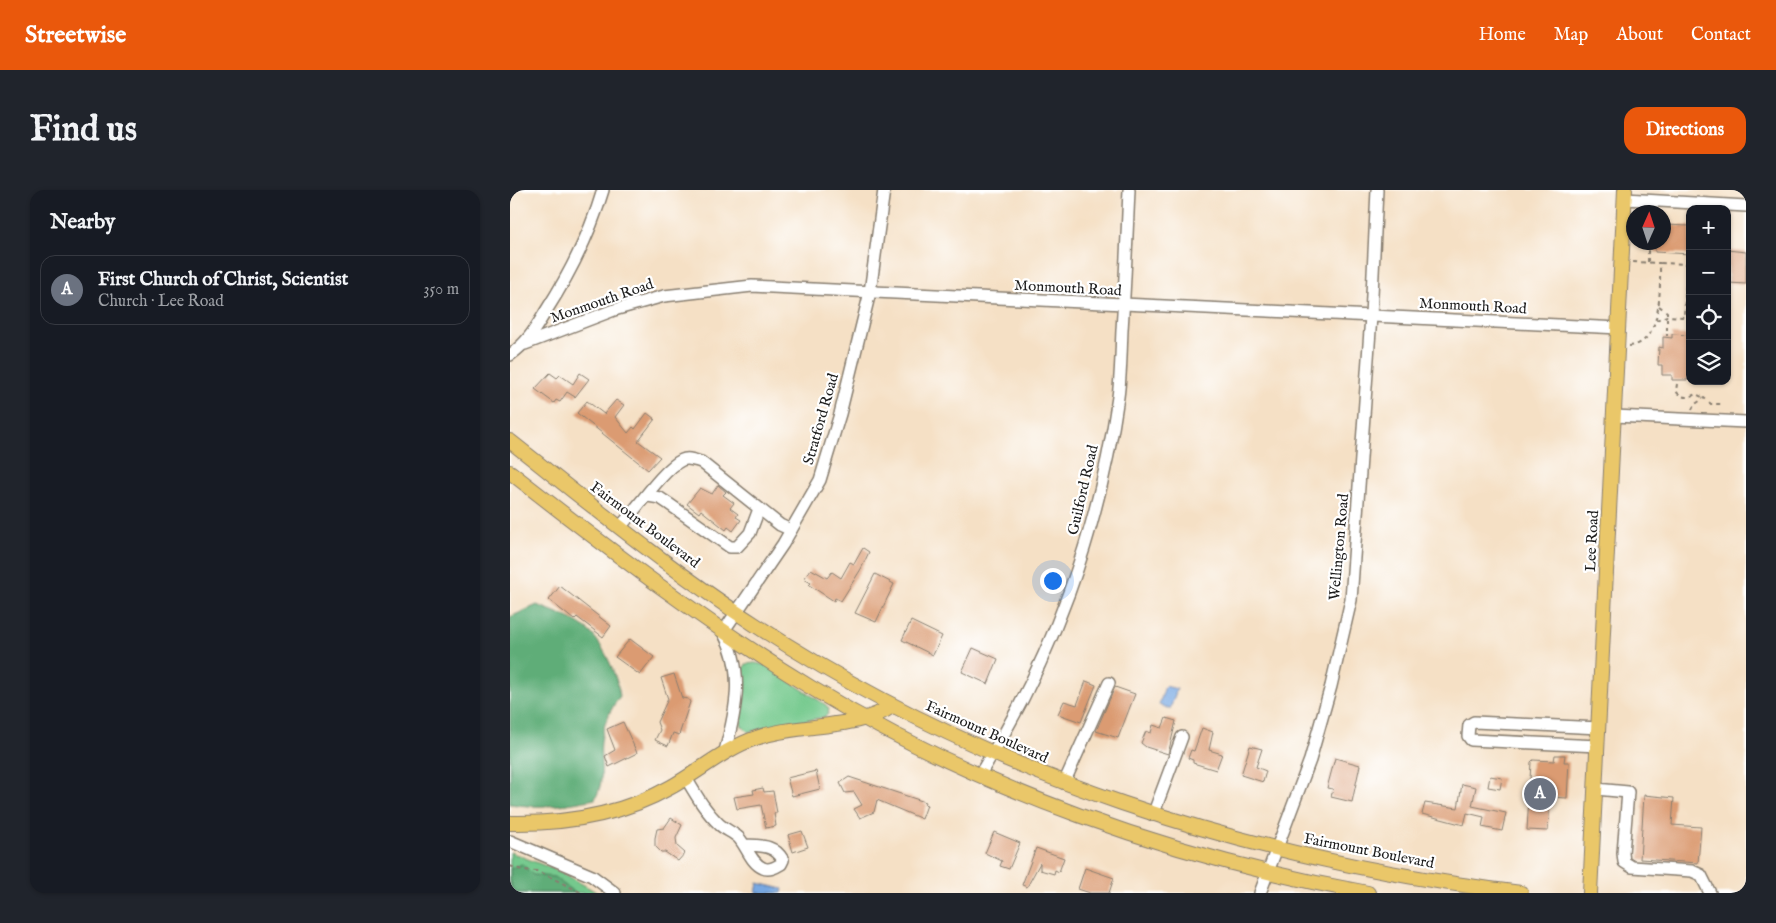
<!DOCTYPE html>
<meta charset="utf-8">
<style>
body{margin:0;font-family:"IM FELL English",serif;background:#20242c;color:#f1f3f6}
.controls{position:absolute;right:15px;top:15px;display:grid;overflow:hidden;border-radius:10px;box-shadow:0 1px 4px #0004}
.controls button{width:45px;height:45px;display:grid;place-items:center;padding:0;border:0;border-bottom:1px solid #363941;background:#171b24;color:#f1f3f6;font:25px sans-serif}
.compass{position:absolute;left:1116px;top:15px;width:45px;height:45px;border-radius:50%;background:#171b24;box-shadow:0 1px 4px #0004;rotate:3deg}
.you{position:absolute;left:542px;top:390px;width:18px;height:18px;margin:-12px;border:4px solid #fff;border-radius:50%;background:#1a73e8;box-shadow:0 0 0 8px #1a73e833}
.badge{display:grid;place-items:center;width:32px;height:32px;border-radius:50%;background:#ea580c;color:#fff;font-size:16px;font-weight:700}
.pin{position:absolute;translate:-50% -50%;border:2px solid #fff;box-shadow:0 1px 5px #0006}
.list{margin:0;padding:0;list-style:none}
h2{display:flex;justify-content:space-between;align-items:center;height:65px;margin:0;padding:0 20px;font-size:21px}
h2 small{font-size:16px;font-weight:400;color:#9ea1a6}
.list li{display:grid;grid-template-columns:32px 1fr auto;gap:15px;align-items:center;box-sizing:border-box;height:70px;margin:0 10px 10px;padding:0 10px;border:1px solid #363941;border-radius:15px}
.list b{display:block;font-size:19px;white-space:nowrap}
.list p{margin:0;font-size:16px;white-space:nowrap;color:#9ea1a6}
.list em{font-size:16px;font-style:normal;color:#9ea1a6}
.icon{flex:none;width:28px;height:28px;fill:none;stroke:currentColor;stroke-width:2;stroke-linecap:round;stroke-linejoin:round}
.map{position:relative;flex:none;width:1236px;height:703px;overflow:hidden;border-radius:15px}
header{display:flex;align-items:center;gap:30px;box-sizing:border-box;height:70px;padding:0 25px;background:#ea580c;color:#fff}
header strong{font-size:24px}
nav{display:flex;gap:28px;margin-inline-start:auto;font-size:18px}
.intro{display:flex;align-items:center;justify-content:space-between;box-sizing:border-box;height:120px;padding:0 30px}
h1{margin:0;font-size:35px}
.button{padding:12px 22px;border-radius:15px;background:#ea580c;color:#fff;font-size:18px;font-weight:700}
main{display:flex;gap:30px;padding:0 30px}
aside{flex:1;background:#171b24;border-radius:15px;box-shadow:0 1px 4px #0004}
.map>svg:first-child{display:block}
.green{fill:#74c98d;stroke:#487254}
.forest{fill:#5fad78;stroke:#3e644a}
.water{fill:#78a8e2;stroke:#4a627f}
.building{fill:#db9b72}
.lines{fill:none;stroke-linecap:round;stroke-linejoin:round}
.minor-casing{stroke:#887e70;stroke-width:14}
.major-casing{stroke:#887e70;stroke-width:16}
.path{stroke:#887e70;stroke-width:2;stroke-dasharray:4 4;stroke-linecap:butt}
.minor{stroke:#fff;stroke-width:11}
.major{stroke:#eac769;stroke-width:14}
.labels{text-anchor:middle;dominant-baseline:central;stroke-width:4.5;stroke-linejoin:round;paint-order:stroke}
.street-label{font-size:15px;fill:#1c1c1c;stroke:#fff}
</style>
<header>
<strong>Streetwise</strong>
<nav><a>Home</a><a>Map</a><a>About</a><a>Contact</a></nav>
</header>
<div class="intro"><h1>Find us</h1><a class="button">Directions</a></div>
<main>
<aside>
<h2>Nearby<small></small></h2>
<ul class="list">
<li><span class="badge" style="background:#6b7280">A</span><div><b>First Church of Christ, Scientist</b><p>Church · Lee Road</p></div><em>350 m</em></li>
</ul>
</aside>
<div class="map">
<svg width="1236" height="703" viewBox="0 0 1236 703">
<rect width="100%" height="100%" fill="#fff"/>
<filter id="ink" filterUnits="userSpaceOnUse"><feTurbulence type="fractalNoise" baseFrequency=".02" numOctaves="2"/><feDisplacementMap in="SourceGraphic" scale="10" xChannelSelector="R" yChannelSelector="G"/><feConvolveMatrix kernelMatrix="1 2 1 2 8 2 1 2 1" color-interpolation-filters="sRGB"/></filter>
<filter id="wash" filterUnits="userSpaceOnUse"><feTurbulence type="fractalNoise" baseFrequency=".0096" numOctaves="4" result="noise"/><feDisplacementMap in="SourceGraphic" scale="20" xChannelSelector="R" yChannelSelector="G"/><feGaussianBlur stdDeviation="1.12" result="paint"/><feColorMatrix in="noise" values="0 0 0 0 0 0 0 0 0 0 0 0 0 0 0 0 0 1.4 0 .05"/><feComposite in="paint" operator="in"/></filter>
<g filter="url(#wash)">
<rect width="100%" height="100%" fill="#f5e0c5"/>
<g class="green">
<path d="M245,473L255,475L316,515L319,519L318,524L315,527L238,542L231,535L233,480L236,474Z"/>
<path d="M0,662L51,682L88,703H0Z"/>
</g>
<g class="forest">
<path d="M27,415C44,422 68,429 81,443C96,459 107,486 110,506C100,520 93,535 91,552C89,573 96,590 85,609C56,615 30,619 0,614V427Z"/>
<path d="M12,674L23,685L44,687L65,703H4L0,690V679Z"/>
</g>
<g class="water">
<path d="M655,496L667,499L660,519L649,515Z"/>
<path d="M248,693L273,699L272,703H246Z"/>
</g>
<g id="blocks">
<g class="building">
<path d="M1154,35L1180,36V64L1145,62V52H1154Z"/>
<path d="M1217,60L1236,62V94L1219,93Z"/>
<path d="M1162,144L1180,145V187H1178V190H1162V185H1152V175H1148L1149,157L1153,158V147L1162,148Z"/>
<path d="M40,183L47,188L50,185L63,194L70,183L79,189L65,207L57,202L50,212L46,210L44,213L25,199Z"/>
<path d="M106,210L114,215L105,227L118,243L123,237L125,239L137,223L145,229L128,251L150,267L138,280L67,223L77,211L94,224Z"/>
<path d="M208,295L216,302L213,305L224,313L220,318L228,324L226,327L231,330L223,341L218,337L216,340L191,320L189,323L177,314L190,298L202,304Z"/>
<path d="M353,358L359,362L351,379L331,411L325,408L324,411L299,395L301,393L294,389L301,379L317,388L322,382L331,388L340,372L344,374Z"/>
<path d="M365,384L384,394L366,432L345,423Z"/>
<path d="M50,396L101,436L93,447L67,427L64,430L39,410Z"/>
<path d="M401,431L432,446L423,465L392,450Z"/>
<path d="M120,449L144,467L130,485L105,467Z"/>
<path d="M463,458L488,469L478,494L452,482Z"/>
<path d="M164,484L172,508L178,509L180,512L169,545L163,543L158,556L145,550L150,540L147,532L158,509L151,488Z"/>
<path d="M576,491L586,495L571,532L548,524L554,511L567,515Z"/>
<path d="M605,497L625,504L608,548L586,541Z"/>
<path d="M656,528L666,531L658,564L636,557L631,553L636,541L641,543L643,535L652,538Z"/>
<path d="M113,532L127,563L99,577L95,566L105,560L97,539Z"/>
<path d="M692,538L703,542L699,560L712,564L706,580L683,573V570L678,568L681,560L684,561Z"/>
<path d="M740,556L752,559L746,577L756,581L753,592L731,585Z"/>
<path d="M1045,565H1055L1054,572H1059L1057,608L1040,607L1038,641L1017,640L1021,572L1023,570L1044,571Z"/>
<path d="M825,568L850,575L842,612L821,607L823,599L817,598Z"/>
<path d="M306,581L310,599L282,606L277,588Z"/>
<path d="M980,586L992,588L990,599L978,597Z"/>
<path d="M339,587L415,612L414,614L417,615L412,629L367,610L364,622L350,628L344,619L352,615L344,602L335,603L330,593Z"/>
<path d="M952,594L966,597L962,616L996,623L992,641L972,637L974,627L957,623L954,635L912,624L915,613L948,618Z"/>
<path d="M253,598L254,602L263,601L267,623H264L266,636L256,638L251,615L227,619L224,607L244,604L243,600Z"/>
<path d="M1134,605L1164,608L1162,635L1191,637L1188,673L1130,669Z"/>
<path d="M161,628L172,635L166,648L167,656L175,663L168,671L155,662H151L145,656V648L147,639L154,638Z"/>
<path d="M292,641L298,657L283,662L278,645Z"/>
<path d="M484,642L510,653L499,679L490,676L492,671L475,663Z"/>
<path d="M526,658L554,668L549,682L545,680L544,684L530,680V673L517,697L512,695Z"/>
<path d="M575,678L604,688L599,703H580L568,699Z"/>
</g>
</g>
</g>
<g filter="url(#ink)">
<use href="#blocks" fill-opacity="0" stroke="#887e70" stroke-width="1"/>
<g class="lines">
<g class="minor-casing">
<g id="minor">
<path d="M1115,9L1236,16"/>
<path d="M15,154L104,120L154,106L242,96L1109,138"/>
<path d="M0,165C18,152 25,139 36,121C61,82 80,44 93,0"/>
<path d="M1104,226L1236,232"/>
<path d="M138,306L150,308L159,314L220,357H227L240,343L249,319"/>
<path d="M110,337C126,320 153,279 172,270C178,267 184,270 191,272L270,335L281,340"/>
<path d="M1088,556L961,550L958,546L959,535L964,532L1089,538"/>
<path d="M215,561C226,521 235,480 213,442L273,354L310,290L330,224L360,102L374,0"/>
<path d="M470,584C542,470 589,341 608,207C611,185 611,162 612,140C615,93 617,47 619,0"/>
<path d="M176,588C186,605 195,621 210,635C216,640 224,643 229,648C237,657 241,673 253,678C259,681 266,677 271,674L273,670C264,654 250,656 234,655"/>
<path d="M554,593L599,493"/>
<path d="M1086,599L1118,602L1113,663L1114,672L1122,677L1182,681L1191,685L1200,703"/>
<path d="M643,625L672,547"/>
<path d="M0,651L82,686L105,703"/>
<path d="M750,703L800,570L821,496L841,410L861,126L867,0"/>
</g>
</g>
<g class="major-casing">
<g id="major">
<path d="M0,251C80,314 159,379 244,434C475,586 739,670 1011,703"/>
<path d="M0,282C97,358 195,433 300,497C470,600 663,668 858,703"/>
<path d="M0,633C56,634 112,625 161,597C190,581 214,559 246,548C287,533 349,540 382,516"/>
<path d="M1080,703L1115,0"/>
</g>
</g>
<g class="path">
<path d="M1138,72V52"/>
<path d="M1149,116L1157,122V146"/>
<path d="M1146,130L1157,126L1174,127L1177,74L1150,73"/>
<path d="M1119,156C1153,154 1150,96 1150,73L1123,72"/>
<path d="M1167,194L1166,201C1172,209 1178,208 1186,204L1194,208"/>
<path d="M1182,220L1184,215L1194,208L1201,214H1214"/>
<path d="M0,676L12,680L28,681L72,703"/>
</g>
<use href="#minor" class="minor"/>
<use href="#major" class="major"/>
</g>
</g>
<g class="labels">
<g class="street-label">
<text transform="translate(558 98) rotate(3)">Monmouth Road</text>
<text transform="translate(92 111) rotate(-19)">Monmouth Road</text>
<text transform="translate(963 116) rotate(3)">Monmouth Road</text>
<text transform="translate(311 229) rotate(-74)">Stratford Road</text>
<text transform="translate(573 300) rotate(-77)">Guilford Road</text>
<text transform="translate(135 335) rotate(37)">Fairmount Boulevard</text>
<text transform="translate(1082 351) rotate(-87)">Lee Road</text>
<text transform="translate(829 357) rotate(-85)">Wellington Road</text>
<text transform="translate(477 542) rotate(24)">Fairmount Boulevard</text>
<text transform="translate(859 661) rotate(11)">Fairmount Boulevard</text>
</g>
</g>
</svg>
<div class="controls">
<button>+</button>
<button>−</button>
<button><svg class="icon" aria-label="locate" viewBox="0 0 24 24"><circle cx="12" cy="12" r="6"/><path d="M12 2v4M12 18v4M2 12h4M18 12h4"/></svg></button>
<button><svg class="icon" aria-label="layers" viewBox="0 0 24 24"><path d="M12 4l9 5-9 5-9-5zM3 14l9 5 9-5"/></svg></button>
</div>
<svg class="compass" viewBox="-18 -18 36 36"><path d="M0-13l5 13h-10z" fill="#e53935"/><path d="M0 13l5-13h-10z" fill="#9ea1a6"/></svg>
<div class="you"></div>
<div class="pin badge" style="left:1030px;top:604px;background:#6b7280">A</div>
</div>
</main>
